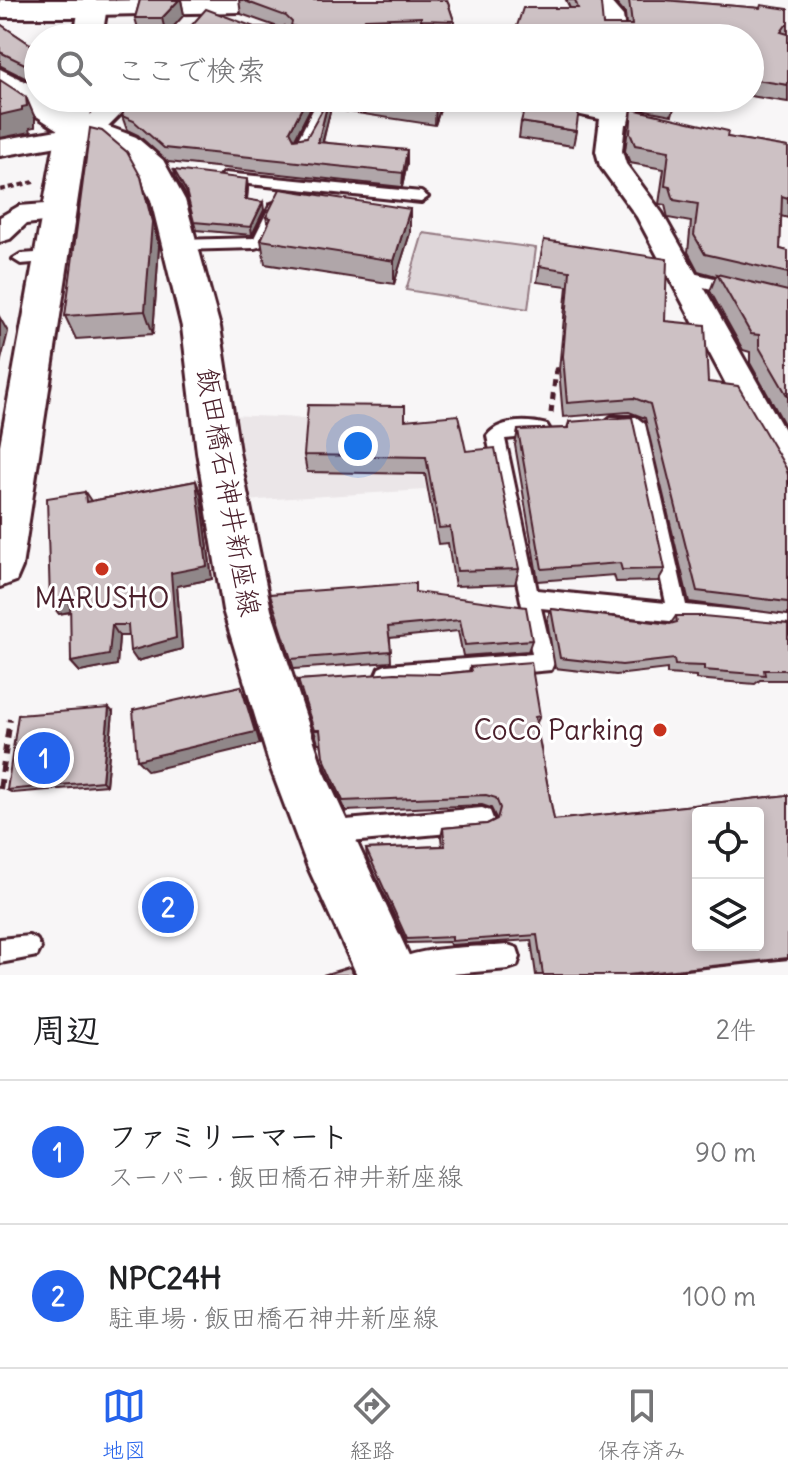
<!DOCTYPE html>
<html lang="ja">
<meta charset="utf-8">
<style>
body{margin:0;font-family:Delius,"Klee One",sans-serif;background:#f2f2f2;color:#202124}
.controls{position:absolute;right:24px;bottom:24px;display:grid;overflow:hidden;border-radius:8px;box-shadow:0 4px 12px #0003}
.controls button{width:72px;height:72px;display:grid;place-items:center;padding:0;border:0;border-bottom:2px solid #e0e0e0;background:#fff;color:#202124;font:40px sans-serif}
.you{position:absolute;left:358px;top:446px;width:28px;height:28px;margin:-20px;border:6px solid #fff;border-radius:50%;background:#1a73e8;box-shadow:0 0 0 12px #1a73e833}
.badge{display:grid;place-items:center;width:52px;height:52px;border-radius:50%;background:#2563eb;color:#fff;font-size:26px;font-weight:700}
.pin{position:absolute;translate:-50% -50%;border:4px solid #fff;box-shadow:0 2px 8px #0006}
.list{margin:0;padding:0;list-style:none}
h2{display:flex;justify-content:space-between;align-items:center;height:104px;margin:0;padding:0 32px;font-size:34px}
h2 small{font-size:26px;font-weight:400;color:#757577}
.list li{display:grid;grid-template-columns:52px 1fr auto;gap:24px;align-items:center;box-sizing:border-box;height:144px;padding:0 32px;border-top:2px solid #e0e0e0}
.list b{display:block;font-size:30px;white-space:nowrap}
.list p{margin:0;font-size:26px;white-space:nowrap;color:#757577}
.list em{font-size:26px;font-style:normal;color:#757577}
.icon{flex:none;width:44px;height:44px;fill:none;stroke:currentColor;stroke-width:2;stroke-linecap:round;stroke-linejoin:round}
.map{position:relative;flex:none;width:788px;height:975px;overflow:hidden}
.search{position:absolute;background:#fff;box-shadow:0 4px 12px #0003;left:24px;right:24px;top:24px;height:88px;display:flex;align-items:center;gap:20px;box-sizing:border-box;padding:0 28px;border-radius:44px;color:#757577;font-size:30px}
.sheet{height:392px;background:#fff}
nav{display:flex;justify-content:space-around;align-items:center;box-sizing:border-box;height:112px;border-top:2px solid #e0e0e0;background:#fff;font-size:22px;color:#757577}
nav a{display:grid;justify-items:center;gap:4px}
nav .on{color:#2563eb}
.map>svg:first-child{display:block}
.built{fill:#ebe6e8}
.green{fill:#ded6d9;stroke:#947a82;stroke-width:2}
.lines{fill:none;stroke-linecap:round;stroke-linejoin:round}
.service-casing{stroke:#4a1f2b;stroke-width:6}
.minor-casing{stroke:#4a1f2b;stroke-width:6}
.tertiary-casing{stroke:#4a1f2b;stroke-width:6}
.primary-casing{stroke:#4a1f2b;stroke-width:6}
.path-far2{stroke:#4a1f2b;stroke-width:4;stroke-dasharray:6 4;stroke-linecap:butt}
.path-far1{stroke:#4a1f2b;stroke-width:5;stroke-dasharray:7 6;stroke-linecap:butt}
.path{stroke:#4a1f2b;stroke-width:6;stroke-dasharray:10 7;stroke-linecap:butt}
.service{fill:#fff;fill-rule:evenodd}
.minor{fill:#fff;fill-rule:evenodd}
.tertiary{fill:#fff;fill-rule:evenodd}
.primary{fill:#fff;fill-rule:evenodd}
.wall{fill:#b0a6a9;stroke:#4a1f2b;stroke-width:2}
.shaded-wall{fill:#908789;stroke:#4a1f2b;stroke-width:2}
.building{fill:#cdc1c4;stroke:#4a1f2b;stroke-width:2;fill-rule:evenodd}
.poi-dot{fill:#c8321e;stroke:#fff;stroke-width:3}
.labels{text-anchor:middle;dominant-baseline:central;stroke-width:6;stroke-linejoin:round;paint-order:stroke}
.street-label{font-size:28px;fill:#4a1f2b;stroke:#fff}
.poi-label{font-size:28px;fill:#4a1f2b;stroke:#fff}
</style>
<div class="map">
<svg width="788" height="975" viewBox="0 0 788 975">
<rect width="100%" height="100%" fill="#f8f6f7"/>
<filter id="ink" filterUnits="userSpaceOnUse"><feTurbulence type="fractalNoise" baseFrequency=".0125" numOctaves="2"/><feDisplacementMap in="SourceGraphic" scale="16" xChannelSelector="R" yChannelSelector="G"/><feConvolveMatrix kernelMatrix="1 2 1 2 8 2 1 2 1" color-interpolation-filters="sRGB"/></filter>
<g filter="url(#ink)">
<path class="built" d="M228,415L413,422L426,490L242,501Z"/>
<path class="green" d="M423,233L536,248L528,309L406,290Z"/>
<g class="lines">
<g class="service-casing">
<g id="service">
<path d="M319,98H331L306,150H296L294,147Z"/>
<path d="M225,173L421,192L428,197L421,202L220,181L218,178Z"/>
<path d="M276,202L283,207L265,245L255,248L180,250L173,245L180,240L254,238L271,204Z"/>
<path d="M51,252L56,253V261L21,264L13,259L21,254Z"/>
<path d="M684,271L736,283L744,289L736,295L679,281L676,277Z"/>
<path d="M611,417H636L645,424L686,605L788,615V633L541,608L554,663L551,670L386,685L379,682L376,675L379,668L386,665L532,654L487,436C499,419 529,420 547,425L550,430L547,435L505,439L537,590L666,603L629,431L605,429L602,424Z"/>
<path d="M482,808L490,811L493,819L490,827L482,830L350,842L332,852L324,849L321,841L324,833L346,820Z"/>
<path d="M29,936L37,940L41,948L37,956L0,963V939Z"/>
<path d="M508,945L517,948L520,957L517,966L508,969L441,975H381C394,944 477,948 508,945Z"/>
</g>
</g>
<g class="minor-casing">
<g id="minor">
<path d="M156,0H293L296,4L285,11L93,15L82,8L93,1Z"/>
<path d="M585,0H609L623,16L626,38H602L601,18Z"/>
<path d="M110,98H137L105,130L82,132L85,136L81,142L0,156V140L63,129L60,125L64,119L89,116Z"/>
<path d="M521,98H572L602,104L603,98H627L626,109L644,112L647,118L644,124H625L622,151L626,164L662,213L788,437V482L776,478L637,217L600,166L596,151L600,119L524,103Z"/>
<path d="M59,203L69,205L73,212L69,219L26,224L10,239L0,242V217L19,206Z"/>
</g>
</g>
<g class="tertiary-casing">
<g id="tertiary">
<path d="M80,0H108L102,38H74Z"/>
<path d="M63,98H93L22,567L16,581L0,587V445Z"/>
</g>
</g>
<g class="primary-casing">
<g id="primary">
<path d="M0,0H96L107,8L103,14L93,17H0Z"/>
<path d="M0,69L38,88V98H53L85,118L136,137L163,160L185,200L220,327L239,452L271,610L323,769L418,975H357L307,865L271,769L223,610L197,452L182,327L151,200L137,174L112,153L61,132L0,92Z"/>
</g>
</g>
<path class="path-far2" d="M0,190L34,182"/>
<path class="path-far1" d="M551,413L556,370L565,368"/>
<path class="path" d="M0,789L10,719"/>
<use href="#service" class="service"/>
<use href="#minor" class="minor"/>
<use href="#tertiary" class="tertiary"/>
<use href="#primary" class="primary"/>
</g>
<g class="wall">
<path d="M140,0H181L184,15L166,35H140L135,18Z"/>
<path d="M239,0H447L454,21L453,35H421V31L365,34L362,38H292L291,34L288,30L285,29L286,38H175L254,27H278L241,14Z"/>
<path d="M566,0H598L603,25H626L625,14L613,0H663L760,8L788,9V102L750,96V38H513L570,8Z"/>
<path d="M0,24L30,44L38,43V87L37,84L1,66L0,67Z"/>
<path d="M129,98H309L310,109L295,139L307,137L330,112L323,142L407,164L402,187L168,162L138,135L127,130L122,116Z"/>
<path d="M329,98H444L435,125L330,109Z"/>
<path d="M629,98H677L672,115L629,107Z"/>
<path d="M632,109L727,137L788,147V218L781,216L780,249L788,251V431L750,363V352L743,350L710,291L716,276L698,271L688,252L691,222L668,218L665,205L659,204L664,169L630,163L625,151L628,128Z"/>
<path d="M521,122L576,131L573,146L519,138Z"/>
<path d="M174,170L248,188L247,199L264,210L252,235L196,230L188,199L176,178Z"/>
<path d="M141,177L159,246L153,334L76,339L65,316Z"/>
<path d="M410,209V233L394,284L265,264L261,240L268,225L266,217Z"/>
<path d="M544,240L665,321L708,382L788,475V615L689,602L645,418L629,412L563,417L559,370L567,286L537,282Z"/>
<path d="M405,420L466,451L519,569L515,584L455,586L448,543L438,544L425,474L307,472L304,455Z"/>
<path d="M569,422L665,569L658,581L616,582L614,575L538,581L515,445L518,430L567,428Z"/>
<path d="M196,481L201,495L212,579L177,586L182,649L137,661L129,636H119L117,665L80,672L71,662V612L59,614L50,602L85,492L91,501Z"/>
<path d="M415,592L532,640L528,651L463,656L458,631L390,638L391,662L294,669L270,594Z"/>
<path d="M551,609L671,623L676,616L788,624V680H760L755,684L696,679V676L667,674V669L616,675L555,668L547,620Z"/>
<path d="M470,667L540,716L536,724L554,820L788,795V959L641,975H536L531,940L450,945L449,942L407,943L367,858L366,849L442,846L441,837L443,828L487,824L495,820L496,818L491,808L482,805L346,811L326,768L321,743H318L298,680L441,674L469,671Z"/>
<path d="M113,712L106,785L13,793L7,790Z"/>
</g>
<g class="shaded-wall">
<path d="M179,0H181L184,15L166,35L162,18Z"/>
<path d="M365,19V34L362,38H353Z"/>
<path d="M284,27L286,38H277Z"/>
<path d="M26,97L35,118V127L30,128L31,132L0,138V115L22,107Z"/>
<path d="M307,98H309L310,109L291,146L290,131Z"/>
<path d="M329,98L330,112L319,156L318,142Z"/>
<path d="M437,98H444L435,125L436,102Z"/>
<path d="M407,150V164L402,187L403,173Z"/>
<path d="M141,177L159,246L153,334L145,311Z"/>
<path d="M247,179L248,188L246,208L245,199Z"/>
<path d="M263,202L264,210L252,235L251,227Z"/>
<path d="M410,209V233L394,284V261Z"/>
<path d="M0,318L8,332L0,364Z"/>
<path d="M196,481L201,495L212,579L177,586L182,649L137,661L130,651L171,573Z"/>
<path d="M70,598L79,610L59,614L50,602Z"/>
<path d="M112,625L119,636L117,665L80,672L71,662Z"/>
<path d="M241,686L247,700L260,744L148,771L137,760Z"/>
<path d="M109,708L113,712L106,785L102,781Z"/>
</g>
<g class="building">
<path d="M140,0H179L162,18H135Z"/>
<path d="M242,0H447L454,21L421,20V17L365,19L353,38L291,26L292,22L286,16Z"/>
<path d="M575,0H598L601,4L603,25H632L629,0H663L760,8L761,5L788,9V25H786L781,32L788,34V85L750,79V38H513L523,8H578Z"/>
<path d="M206,9L254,27H284L277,38H175L185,27L191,26Z"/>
<path d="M0,24L30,44L38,43V78H35L33,68L0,52Z"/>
<path d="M0,80L26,97L27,106L22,107V110L0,115Z"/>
<path d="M129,98H307L290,131L294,139L307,137L329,98L318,142L407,150L403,173L164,148L134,121L122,116Z"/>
<path d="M407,98H437L436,102Z"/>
<path d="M527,98H564L580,102L576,131L521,122Z"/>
<path d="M632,109L728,131L727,137L788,147V198L782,196L780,249L788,251V273L705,254L694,235L698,204L674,200L670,187L665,186L669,151L635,145L630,133Z"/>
<path d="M90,128L102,131L127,152L141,177L152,222L145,311L65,316Z"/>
<path d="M174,170L247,179L245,199L263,202L251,227L194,222L186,191Z"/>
<path d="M280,189L410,209L394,261L261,240L271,218L266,217Z"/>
<path d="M544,240L667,259L665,321L705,325L708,382L738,386L786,468L788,475V602L697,591L650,404L634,398L567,403L563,356L570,271L539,266Z"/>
<path d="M717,274L788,291V397L759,347V335L751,334Z"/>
<path d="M308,405L405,406V420L458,415L466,451L495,448L519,569L457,571L450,527L439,528L426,457L304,455Z"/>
<path d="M632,417L665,569L622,570L620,563L542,569L518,430L569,428V422Z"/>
<path d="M196,481L207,566L171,573L176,638L130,651L128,625H112L109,655L71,662L70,598L50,602L47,498L85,492L86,502Z"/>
<path d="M415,583V592L526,607L532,640L465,645L460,620L388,627L391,651L291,659L270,594Z"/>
<path d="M551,609L670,624L677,622L676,616H703L788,624V670H764L765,675L704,670V666L675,665L674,659L622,665L560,658Z"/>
<path d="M531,662L540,716L535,717L554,820L788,795V958L627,975H543L537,935L452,941V937L407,939L366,849L445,846L443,828L487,824L497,819L500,808L496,798L486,795L343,801L323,756L320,730H314L298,680L395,673L441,674L471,671L470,667ZM698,813H758V945H698Z"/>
<path d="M241,686L255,732L137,760L133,710Z"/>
<path d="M109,708L102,781L7,790L18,715Z"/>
<path d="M349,967L355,975H323Z"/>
</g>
</g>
<g class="poi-dot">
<circle cx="102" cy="569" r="8"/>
<circle cx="660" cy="730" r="8"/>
</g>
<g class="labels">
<g class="street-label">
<text transform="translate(229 492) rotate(80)">飯田橋石神井新座線</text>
</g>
<g class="poi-label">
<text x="102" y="598">MARUSHO</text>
<text x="644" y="730" text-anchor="end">CoCo Parking</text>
</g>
</g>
</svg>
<div class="controls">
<button><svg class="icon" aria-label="locate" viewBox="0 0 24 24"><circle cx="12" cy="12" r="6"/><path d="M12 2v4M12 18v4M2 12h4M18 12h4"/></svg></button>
<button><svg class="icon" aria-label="layers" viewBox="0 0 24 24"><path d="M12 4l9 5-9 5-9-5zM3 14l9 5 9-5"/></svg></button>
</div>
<div class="you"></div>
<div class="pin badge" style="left:44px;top:758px">1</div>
<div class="pin badge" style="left:168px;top:907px">2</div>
<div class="search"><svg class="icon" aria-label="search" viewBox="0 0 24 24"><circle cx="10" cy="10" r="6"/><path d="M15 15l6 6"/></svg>ここで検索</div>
</div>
<section class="sheet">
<h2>周辺<small>2件</small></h2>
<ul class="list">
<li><span class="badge">1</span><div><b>ファミリーマート</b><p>スーパー · 飯田橋石神井新座線</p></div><em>90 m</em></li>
<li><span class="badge">2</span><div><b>NPC24H</b><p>駐車場 · 飯田橋石神井新座線</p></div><em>100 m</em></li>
</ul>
</section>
<nav>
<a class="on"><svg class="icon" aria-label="map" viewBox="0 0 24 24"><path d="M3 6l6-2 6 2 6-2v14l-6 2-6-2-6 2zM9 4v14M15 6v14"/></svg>地図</a>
<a><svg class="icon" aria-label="directions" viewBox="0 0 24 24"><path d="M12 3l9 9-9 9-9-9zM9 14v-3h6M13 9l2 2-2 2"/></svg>経路</a>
<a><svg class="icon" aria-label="saved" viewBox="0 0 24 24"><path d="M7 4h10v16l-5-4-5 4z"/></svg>保存済み</a>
</nav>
